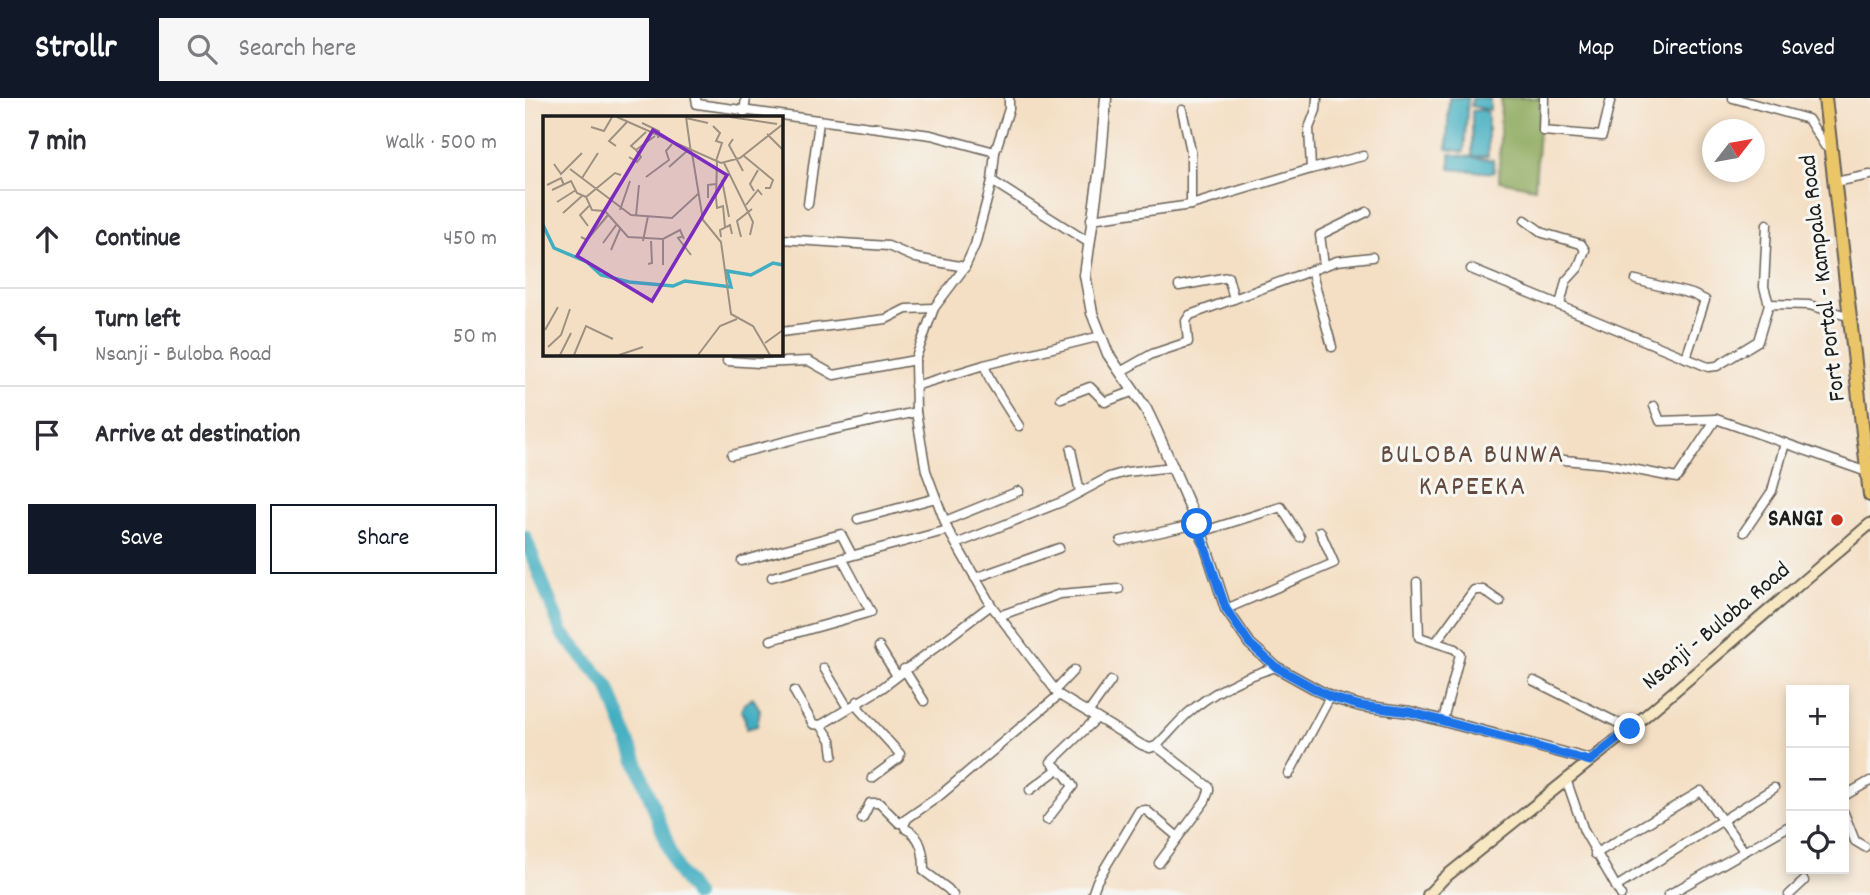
<!DOCTYPE html>
<meta charset="utf-8">
<style>
body{margin:0;font-family:Dekko,sans-serif;background:#f7f7f7;color:#2b2b33}
.controls{position:absolute;right:21px;bottom:21px;display:grid;overflow:hidden;border-radius:0px;box-shadow:0 4px 10px #0003}
.controls button{width:63px;height:63px;display:grid;place-items:center;padding:0;border:0;border-bottom:2px solid #e1e1e2;background:#fff;color:#2b2b33;font:35px sans-serif}
.compass{position:absolute;left:1177px;top:21px;width:63px;height:63px;border-radius:50%;background:#fff;box-shadow:0 4px 10px #0003;rotate:59deg}
.stop{position:absolute;width:21px;height:21px;margin:-16px;border:5px solid #1a73e8;border-radius:50%;background:#fff}
.stop.end{background:#1a73e8;border-color:#fff;box-shadow:0 2px 7px #0008}
.list{margin:0;padding:0;list-style:none}
h2{display:flex;justify-content:space-between;align-items:center;height:91px;margin:0;padding:0 28px;font-size:30px}
h2 small{font-size:23px;font-weight:400;color:#7c7c81}
.list li{display:grid;grid-template-columns:46px 1fr auto;gap:21px;align-items:center;box-sizing:border-box;height:98px;padding:0 28px;border-top:2px solid #e1e1e2}
.list b{display:block;font-size:26px;white-space:nowrap}
.list p{margin:0;font-size:23px;white-space:nowrap;color:#7c7c81}
.list em{font-size:23px;font-style:normal;color:#7c7c81}
.actions{display:flex;gap:14px;padding:21px 28px}
.actions a{flex:1;padding:16px 0;border:2px solid #111827;border-radius:0px;text-align:center;font-size:24px;color:#111827}
.actions .main{background:#111827;color:#fff}
.icon{flex:none;width:38px;height:38px;fill:none;stroke:currentColor;stroke-width:2;stroke-linecap:round;stroke-linejoin:round}
.map{position:relative;flex:none;width:1345px;height:797px;overflow:hidden}
header{display:flex;align-items:center;gap:42px;box-sizing:border-box;height:98px;padding:0 35px;background:#111827;color:#fff}
header strong{font-size:33px}
nav{display:flex;gap:38px;margin-inline-start:auto;font-size:24px}
.search{width:490px;height:63px;background:#f7f7f7;display:flex;align-items:center;gap:18px;box-sizing:border-box;padding:0 24px;border-radius:0px;color:#7c7c81;font-size:26px}
main{display:flex}
aside{flex:1;background:#fff}
.map>svg:first-child{display:block}
.forest{fill:#8ca95b;stroke:#54623c;stroke-width:2}
.water{fill:#41adc0;stroke:#2e646e;stroke-width:2}
.lines{fill:none;stroke-linecap:round;stroke-linejoin:round}
.river{stroke:#41adc0;stroke-width:14}
.minor-casing{stroke:#686057;stroke-width:11}
.tertiary-casing{stroke:#686057;stroke-width:13}
.secondary-casing{stroke:#686057;stroke-width:14}
.primary-casing{stroke:#686057;stroke-width:16}
.minor{stroke:#fff;stroke-width:8}
.tertiary{stroke:#fff;stroke-width:10}
.secondary{stroke:#f7e8c3;stroke-width:10}
.primary{stroke:#ebc669;stroke-width:12}
.route{stroke:#1a73e8;stroke-width:9}
.poi-dot{fill:#c8321e;stroke:#f6f6f2;stroke-width:2.5}
.labels{text-anchor:middle;dominant-baseline:central;stroke-width:6;stroke-linejoin:round;paint-order:stroke}
.street-label{font-size:24px;fill:#1c1c1c;stroke:#f6f6f2}
.poi-label{font-size:24px;font-weight:bold;fill:#1c1c1c;stroke:#f6f6f2;text-anchor:end}
.quarter-label{font-size:28px;letter-spacing:2px;fill:#624a3e;stroke:#f6f6f2}
.inset-river{fill:none;stroke:#41adc0;stroke-width:3.5}
.inset-road{fill:none;stroke:#9e9181;stroke-width:2}
.view{fill:#7b2cbf;fill-opacity:0.15;stroke:#7b2cbf;stroke-width:3.5}
.inset-edge{fill:none;stroke:#1c1c1c;stroke-width:3.5}
</style>
<header>
<strong>Strollr</strong>
<div class="search"><svg class="icon" aria-label="search" viewBox="0 0 24 24"><circle cx="10" cy="10" r="6"/><path d="M15 15l6 6"/></svg>Search here</div>
<nav><a>Map</a><a>Directions</a><a>Saved</a></nav>
</header>
<main>
<aside>
<h2>7 min<small>Walk · 500 m</small></h2>
<ul class="list">
<li><svg class="icon" aria-label="ahead" viewBox="0 0 24 24"><path d="M12 20V5M6 11l6-6 6 6"/></svg><div><b>Continue</b></div><em>450 m</em></li>
<li><svg class="icon" aria-label="left" viewBox="0 0 24 24"><path d="M17 20v-9H6M10 6l-5 5 5 5"/></svg><div><b>Turn left</b><p>Nsanji - Buloba Road</p></div><em>50 m</em></li>
<li><svg class="icon" aria-label="arrive" viewBox="0 0 24 24"><path d="M6 21V4h12l-3 4 3 4H6"/></svg><div><b>Arrive at destination</b></div></li>
</ul>
<div class="actions"><a class="main">Save</a><a>Share</a></div>
</aside>
<div class="map">
<svg width="1345" height="797" viewBox="0 0 1345 797">
<rect width="100%" height="100%" fill="#f6f6f2"/>
<filter id="ink" filterUnits="userSpaceOnUse"><feTurbulence type="fractalNoise" baseFrequency=".0143" numOctaves="2"/><feDisplacementMap in="SourceGraphic" scale="14" xChannelSelector="R" yChannelSelector="G"/><feConvolveMatrix kernelMatrix="1 2 1 2 8 2 1 2 1" color-interpolation-filters="sRGB"/></filter>
<filter id="wash" filterUnits="userSpaceOnUse"><feTurbulence type="fractalNoise" baseFrequency=".00686" numOctaves="4" result="noise"/><feDisplacementMap in="SourceGraphic" scale="28" xChannelSelector="R" yChannelSelector="G"/><feGaussianBlur stdDeviation="1.57" result="paint"/><feColorMatrix in="noise" values="0 0 0 0 0 0 0 0 0 0 0 0 0 0 0 0 0 1.4 0 .05"/><feComposite in="paint" operator="in"/></filter>
<g filter="url(#wash)">
<rect width="100%" height="100%" fill="#f4dfc4"/>
<path class="forest" d="M976,0H1016L1010,90L974,83Z"/>
<g class="water">
<path d="M924,0H943L939,54L922,51Z"/>
<path d="M947,0H965V12L946,8Z"/>
<path d="M959,12L963,15V58H947V13Z"/>
<path d="M925,56L968,62L969,75L925,71Z"/>
<path d="M228,600L235,612L232,628L221,631L220,621L216,613L219,606Z"/>
</g>
<g class="lines">
<path class="river" d="M0,439L37,535L83,588L152,771L170,797"/>
</g>
</g>
<g filter="url(#ink)">
<g class="lines">
<g class="minor-casing">
<g id="minor">
<path d="M171,0L172,6L406,37L470,54"/>
<path d="M484,0V11L470,54L467,83L450,147L440,169L409,210L390,262L391,314L401,373L423,432L466,507L534,597L617,647L625,650L631,648L684,689V693L680,703L634,765"/>
<path d="M1019,0L1018,33L1077,38L1086,0"/>
<path d="M1208,0L1283,21L1300,48L1305,49"/>
<path d="M657,12L666,53V107"/>
<path d="M219,14L221,0"/>
<path d="M786,71L784,30L791,12L792,0"/>
<path d="M467,83L563,144"/>
<path d="M1310,84L1345,77"/>
<path d="M283,106L294,24"/>
<path d="M566,121L666,107L786,71L838,58"/>
<path d="M1000,122L1018,135L1056,146L1060,152L1053,170L1041,183L1035,207"/>
<path d="M1242,126L1239,189L1244,206"/>
<path d="M256,141L363,148L391,160L440,169"/>
<path d="M799,167L795,137L842,114"/>
<path d="M946,171L1183,269L1192,268L1233,243L1244,206L1284,207L1326,219"/>
<path d="M786,172L807,249"/>
<path d="M1111,182L1167,196L1180,202L1161,260"/>
<path d="M654,188L703,179L709,201"/>
<path d="M256,234L361,221L381,211L409,210"/>
<path d="M202,263L234,265L284,263L309,277L390,262"/>
<path d="M459,267L466,284L494,328"/>
<path d="M595,274L627,256L663,244L661,223L665,217L812,163L847,159"/>
<path d="M390,288L459,267L576,238"/>
<path d="M536,300L565,289L580,304L609,293"/>
<path d="M1129,308L1135,323L1191,321L1342,374"/>
<path d="M546,352L555,394"/>
<path d="M207,357L297,334L391,314"/>
<path d="M1039,362L1082,366L1152,380L1191,321"/>
<path d="M333,421L411,400"/>
<path d="M420,423L494,393"/>
<path d="M676,434L756,409L775,439"/>
<path d="M1219,434L1247,393L1260,345"/>
<path d="M596,443L672,426"/>
<path d="M431,446L539,403L584,379L601,374L649,369"/>
<path d="M217,463L316,436L327,457"/>
<path d="M247,479L423,432"/>
<path d="M450,480L534,450"/>
<path d="M892,484L894,539L930,551L935,556L918,622"/>
<path d="M701,511L809,465L795,433"/>
<path d="M474,518L535,496L594,491"/>
<path d="M246,542L346,514L317,460"/>
<path d="M911,544L949,492H958L975,504"/>
<path d="M354,549L372,578"/>
<path d="M299,570L323,610"/>
<path d="M379,571L399,603"/>
<path d="M1009,583L1105,631"/>
<path d="M530,592L549,572"/>
<path d="M269,593L288,626L296,627L357,590L466,507"/>
<path d="M333,603L334,611L375,656L374,660L347,680"/>
<path d="M563,615L586,583"/>
<path d="M296,627L306,642L308,657"/>
<path d="M631,648C642,638 651,626 662,616C688,593 718,579 751,569"/>
<path d="M764,676L805,599"/>
<path d="M1041,681L1059,733L1096,797"/>
<path d="M505,692L533,671"/>
<path d="M1319,698L1345,683"/>
<path d="M1319,715L1330,743L1340,749"/>
<path d="M337,721L345,705H354L374,725L377,724L413,699L534,597"/>
<path d="M382,721L379,727L381,731C397,738 399,757 399,773L423,791L428,797"/>
<path d="M522,722L548,688L540,677L526,664L572,620"/>
<path d="M1070,756L1176,693L1219,753"/>
<path d="M1091,789L1249,690"/>
<path d="M567,797L572,783L614,713L621,712L653,739"/>
<path d="M1143,797L1266,727"/>
<path d="M1264,797L1279,783"/>
</g>
</g>
<g class="tertiary-casing">
<path id="tertiary" d="M581,0L575,69L560,177L567,215L583,256L621,311L632,334L676,434L701,511L725,546L751,569L805,599L836,608L885,614L1065,662"/>
</g>
<g class="secondary-casing">
<path id="secondary" d="M903,797L919,780L1105,631L1345,426"/>
</g>
<g class="primary-casing">
<path id="primary" d="M1300,0L1345,397"/>
</g>
<use href="#minor" class="minor"/>
<use href="#tertiary" class="tertiary"/>
<use href="#secondary" class="secondary"/>
<use href="#primary" class="primary"/>
</g>
</g>
<g class="lines" filter="url(#ink)">
<path class="route" d="M672,426L701,511L725,546L751,569L805,599L836,608L885,614L1065,663L1105,631"/>
</g>
<circle class="poi-dot" cx="1312" cy="422" r="7"/>
<g class="labels">
<g class="street-label">
<text transform="translate(1299 180) rotate(-97)">Fort Portal - Kampala Road</text>
<text transform="translate(1192 529) rotate(-40)">Nsanji - Buloba Road</text>
</g>
<g class="poi-label">
<text x="1298" y="422">SANGI</text>
</g>
<g class="quarter-label">
<text x="948" y="359">BULOBA BUNWA<tspan x="948" dy="32">KAPEEKA</tspan></text>
</g>
</g>
<g transform="translate(18 18)">
<rect width="240" height="240" fill="#f4dfc4"/>
<path class="inset-river" d="M0,109L11,132L44,146L58,159L86,166L130,170L142,165L188,171L184,155L208,159L230,147L240,149"/>
<path class="inset-road" d="M74,1L178,47L197,42L240,8M143,1L148,37M187,1L234,8M143,2L165,7M99,7L116,15L115,22M170,10L177,17L173,25L179,27L173,45M48,11L61,15L69,1M224,18L240,34M190,23L186,29L200,55M73,30L66,25L84,6M93,34L88,30L103,16M149,37L160,104L178,126L188,198L210,210L227,239M201,40L230,64L227,72H222M86,41L94,46L98,41L93,34L112,20M174,46L173,82L174,92L180,90L182,111M181,47L210,106L207,119M11,48L18,58L39,37M126,51L144,35M27,53L88,99L129,102L155,78M103,61L126,44L123,35L129,28M39,62L55,37M179,64L186,101M4,69L18,62L21,69M9,74L28,65L34,77L43,81L72,57L78,59M211,75L207,68L215,54M43,81L49,94L62,95L85,121L120,123L137,114L141,123M165,82V69L173,68M14,86L33,74M203,89L215,74L219,79M77,94L87,65M20,97L39,80M93,100L96,69M45,110L37,99L46,90M140,120L135,122L148,139M38,121L44,124L65,99M178,121L177,114L187,109L189,118M198,121L194,105L209,93M120,123V149M100,125L105,100M60,127L74,108M68,134L77,113M105,148L109,147L108,125M2,214L15,191M222,227L240,214M5,231L18,219L27,193M17,239L28,217M31,239L43,210L70,223M76,239L100,231M155,239L177,210L194,203"/>
<path class="view" d="M110,14L184,59L109,185L34,140Z"/>
<rect width="240" height="240" class="inset-edge"/>
</g>
</svg>
<div class="controls">
<button>+</button>
<button>−</button>
<button><svg class="icon" aria-label="locate" viewBox="0 0 24 24"><circle cx="12" cy="12" r="6"/><path d="M12 2v4M12 18v4M2 12h4M18 12h4"/></svg></button>
</div>
<svg class="compass" viewBox="-18 -18 36 36"><path d="M0-13l5 13h-10z" fill="#e53935"/><path d="M0 13l5-13h-10z" fill="#7c7c81"/></svg>
<div class="stop" style="left:672px;top:426px"></div>
<div class="stop end" style="left:1105px;top:631px"></div>
</div>
</main>
